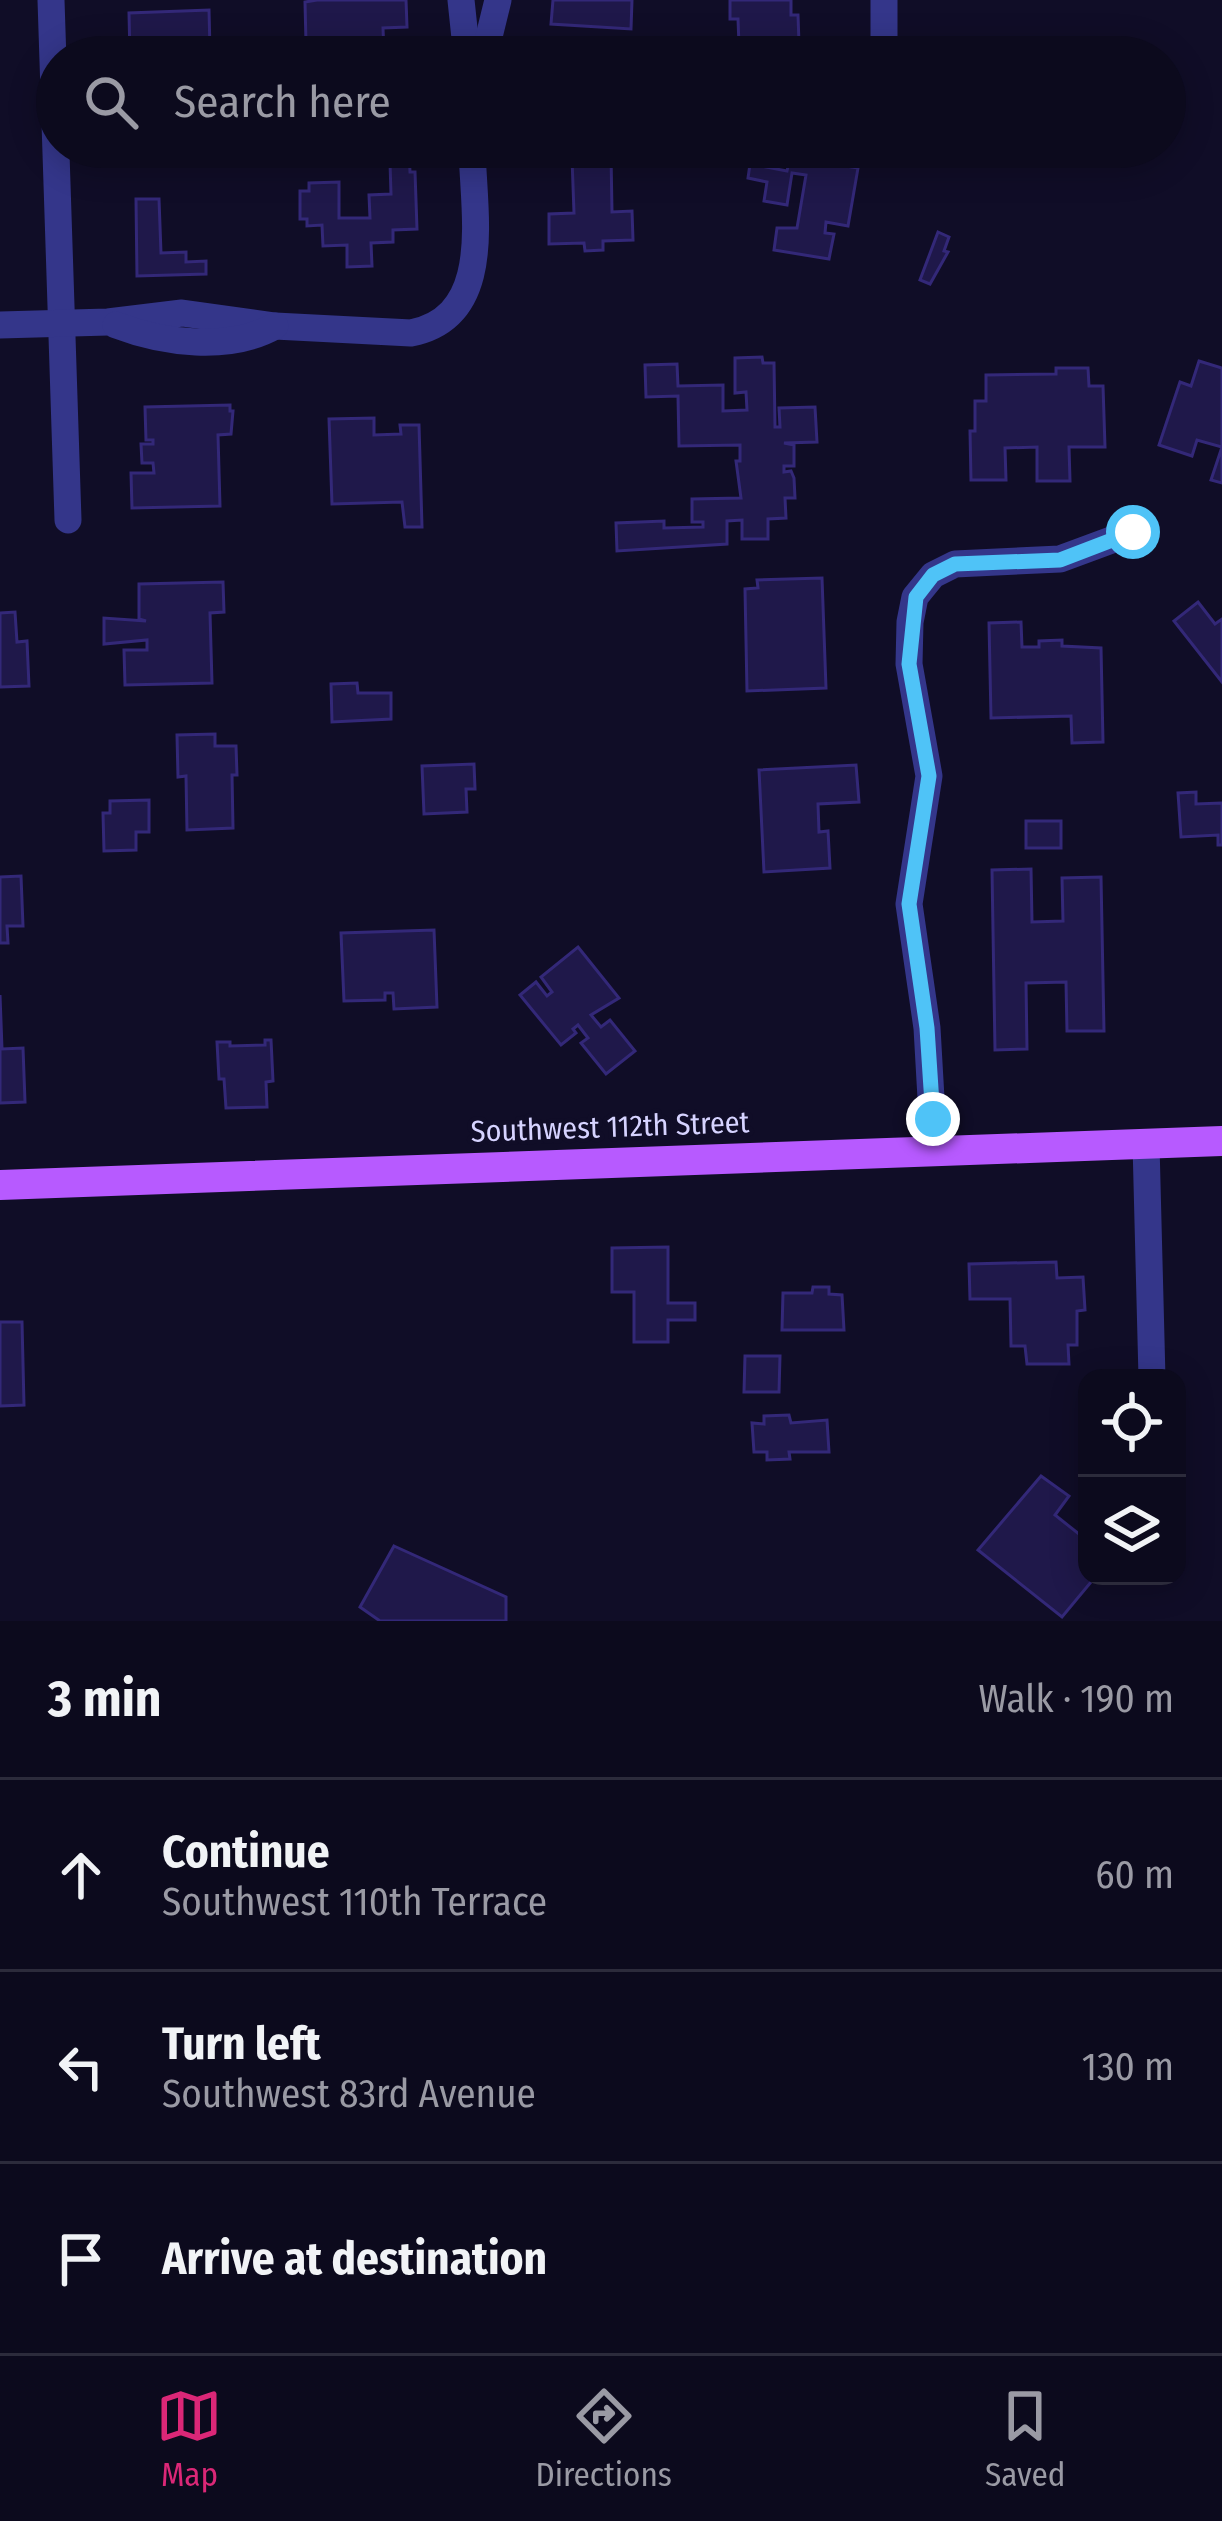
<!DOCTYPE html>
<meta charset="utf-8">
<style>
body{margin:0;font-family:"Fira Sans Condensed",sans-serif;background:#1a182a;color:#f1f3f6}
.controls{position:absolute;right:36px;bottom:36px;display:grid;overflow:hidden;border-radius:24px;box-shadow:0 6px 30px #0003}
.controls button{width:108px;height:108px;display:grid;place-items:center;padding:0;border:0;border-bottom:3px solid #2c2b3b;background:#0c0a1d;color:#f1f3f6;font:60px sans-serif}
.stop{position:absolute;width:36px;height:36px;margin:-27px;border:9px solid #4fc3f7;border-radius:50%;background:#fff}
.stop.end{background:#4fc3f7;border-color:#fff;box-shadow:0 3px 12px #0008}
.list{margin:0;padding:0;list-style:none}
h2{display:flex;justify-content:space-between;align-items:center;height:156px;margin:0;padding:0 48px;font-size:51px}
h2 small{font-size:39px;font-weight:400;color:#9a9aa4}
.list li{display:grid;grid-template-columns:78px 1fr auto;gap:36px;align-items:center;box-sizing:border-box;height:192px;padding:0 48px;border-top:3px solid #2c2b3b}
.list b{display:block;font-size:45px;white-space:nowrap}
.list p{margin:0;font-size:39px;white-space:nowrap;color:#9a9aa4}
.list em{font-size:39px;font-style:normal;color:#9a9aa4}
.icon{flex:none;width:66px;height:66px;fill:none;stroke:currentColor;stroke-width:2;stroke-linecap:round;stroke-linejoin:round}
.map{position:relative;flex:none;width:1222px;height:1621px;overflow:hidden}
.search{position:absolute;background:#0c0a1d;box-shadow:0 6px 30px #0003;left:36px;right:36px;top:36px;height:132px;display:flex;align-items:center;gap:30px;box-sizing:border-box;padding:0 42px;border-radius:66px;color:#9a9aa4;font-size:45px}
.sheet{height:732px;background:#0c0a1d}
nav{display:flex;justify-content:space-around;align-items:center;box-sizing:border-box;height:168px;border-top:3px solid #2c2b3b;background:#0c0a1d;font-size:33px;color:#9a9aa4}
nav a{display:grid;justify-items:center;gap:6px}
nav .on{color:#db2777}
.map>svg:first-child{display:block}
.building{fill:#1f184a;stroke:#332878;stroke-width:3}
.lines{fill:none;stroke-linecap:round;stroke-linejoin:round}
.minor{stroke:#34368a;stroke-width:27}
.major{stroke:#b75aff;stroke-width:30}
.route{stroke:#4fc3f7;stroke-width:15}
.labels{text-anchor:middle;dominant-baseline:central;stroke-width:9;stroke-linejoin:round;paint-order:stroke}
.street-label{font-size:30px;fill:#d6d3ff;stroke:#100d27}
</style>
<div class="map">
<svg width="1222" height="1621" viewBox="0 0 1222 1621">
<rect width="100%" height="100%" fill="#100d27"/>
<g class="building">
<path d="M317,0H406L407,27L383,28L384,54L404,53V57H329L328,42L306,43L305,2Z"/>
<path d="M553,0H632L631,29L551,24Z"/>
<path d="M730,0H791V15H798L799,43L739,45L738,19H730Z"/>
<path d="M209,10L210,50L167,52V57H130L129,13Z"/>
<path d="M381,147H409L410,172H415L417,229L393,230V242L371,243L372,266L347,267V245L323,246L322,225L307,226V219H300V191H309V183L339,182V218H370L369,195L391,194L390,163H382Z"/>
<path d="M543,147H648V153L611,154L612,212L632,211L633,240L603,241V250L585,251L584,243L549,244V214L574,213L572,158L543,159Z"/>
<path d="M771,147H817L816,156L809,155V160L858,168L848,226L826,222L825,233L834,234L829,259L774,250L777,228H797L806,175L792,173L787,205L764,201L767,182L748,178L750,164L787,171L789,162L769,158Z"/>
<path d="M136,199H159L161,253L186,252V262L206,261V274L137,276Z"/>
<path d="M938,232L949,237L944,251L948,252L930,284L920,280Z"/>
<path d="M762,357L763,363H774L775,427H780L779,408L815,407L817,442L784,443L794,445V466H784V472L791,471L794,478L795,498H785L786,518L768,519V539H742V520L727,521V544L617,551L616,523L664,521V528L703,527V522H692V499L741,498L736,461H740V445L679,446L678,396L646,397L645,365L677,364L678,386L723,385V411L747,410L746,392L735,393V358Z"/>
<path d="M1199,361L1222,368V483L1211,480L1222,447L1197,440L1192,456L1159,445L1180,382L1191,386Z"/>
<path d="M1056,368H1088L1089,386H1103L1105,447H1069L1070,481H1037V447L1005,448L1006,480H971L970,431H975V401H986V375L1056,374Z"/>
<path d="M230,405V411H233L231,434L218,435L220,506L132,508L131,473H154L153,463H142L141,444H153V440H146L145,407Z"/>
<path d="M374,418V435L401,434L400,425H419L422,527H405L402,502L332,504L329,419Z"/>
<path d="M822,578L826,688L747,691L745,589L758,588L757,580Z"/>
<path d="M223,582L224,612L210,613L212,683L125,685L124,650H147V640L104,644V618L146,621L139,619V584Z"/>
<path d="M1198,602L1215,624L1222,619V682L1174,621Z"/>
<path d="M15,612L17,642L27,641L29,686L0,687V613Z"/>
<path d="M1021,622L1022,647H1039V641L1062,640V646L1101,648L1103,742L1072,743L1071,716L991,718L989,623Z"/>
<path d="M357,683L358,693H391V719L332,722L331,684Z"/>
<path d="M215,734V746H236L237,775H232L233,828L187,830L186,776L178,777L177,735Z"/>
<path d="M474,764L475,789H466L467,812L424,814L422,766Z"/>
<path d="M856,765L859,802L818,804L819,832L828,831L830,868L764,872L759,770Z"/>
<path d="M1196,792V804L1222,803V845H1218V835L1181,837L1178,793Z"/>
<path d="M149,800V832H136V850L104,851L103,813H110V801Z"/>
<rect x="1026" y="821" width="35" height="27"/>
<path d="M1031,869L1032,922L1063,921L1062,878L1101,877L1104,1031H1067L1066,982L1026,983L1027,1049L995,1050L992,870Z"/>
<path d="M21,876L23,926H7L8,943H0V877Z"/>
<path d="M434,930L437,1007L394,1009L393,993H385V1000L344,1001L341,933Z"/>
<path d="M578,947L619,998L591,1015L601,1027L610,1020L635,1051L606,1074L581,1043L588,1038L578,1025L573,1029L576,1033L561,1045L520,995L536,982L547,996L552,992L541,977Z"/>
<path d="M0,995L2,1049L23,1048L25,1102L0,1103Z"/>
<path d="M265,1040H271L273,1081L266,1082L267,1107L226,1108L224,1079H219L217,1042H230V1046L265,1045Z"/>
<path d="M668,1247V1303H695V1320H668V1342H634V1292H612V1248Z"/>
<path d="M1056,1262L1057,1278L1083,1277L1085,1310L1077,1311V1345H1068L1069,1364H1027L1025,1346H1011L1010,1299H970L969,1264Z"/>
<path d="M813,1287H829V1294L842,1295L844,1330H782L783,1293H812Z"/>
<path d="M0,1322H22L24,1405L0,1406Z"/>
<path d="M745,1356H780L779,1392H744Z"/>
<path d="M789,1415L791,1423L827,1420L829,1452H789L790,1459L767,1460V1452H754L752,1423L764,1424V1416Z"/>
<path d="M1041,1476L1069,1496L1055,1515L1084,1538L1087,1533V1576H1096L1062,1617L978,1550Z"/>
<path d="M394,1546L506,1597V1621H380L360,1607Z"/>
</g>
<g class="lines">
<g class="minor">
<path d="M51,0L68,520"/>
<path d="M461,0L467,57"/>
<path d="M884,0V49"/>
<path d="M484,57L498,0"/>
<path d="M0,325L108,322L182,313L275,326L411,333C496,316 473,212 472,147"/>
<path d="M116,325C163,343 229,352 275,326"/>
<path d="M1146,1144L1152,1378"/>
<path d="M934,1151L927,1028L909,904L929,776L909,664L910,622L915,597L933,575L955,564L1060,559L1133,532"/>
</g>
<path class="major" d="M0,1185L1222,1141"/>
</g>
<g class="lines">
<path class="route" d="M933,1119L927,1028L909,904L929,776L909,664L916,597L933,575L955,564L1060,560L1133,532"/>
</g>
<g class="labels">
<g class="street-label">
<text transform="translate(610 1127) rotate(-2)">Southwest 112th Street</text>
</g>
</g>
</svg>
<div class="controls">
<button><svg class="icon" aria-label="locate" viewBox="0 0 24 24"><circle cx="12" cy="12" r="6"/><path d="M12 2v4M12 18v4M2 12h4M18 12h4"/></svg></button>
<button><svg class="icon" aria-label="layers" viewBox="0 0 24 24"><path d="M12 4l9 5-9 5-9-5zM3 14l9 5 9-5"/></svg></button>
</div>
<div class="stop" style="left:1133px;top:532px"></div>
<div class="stop end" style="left:933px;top:1119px"></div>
<div class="search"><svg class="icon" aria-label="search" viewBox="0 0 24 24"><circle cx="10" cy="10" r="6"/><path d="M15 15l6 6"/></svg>Search here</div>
</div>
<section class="sheet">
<h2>3 min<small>Walk · 190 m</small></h2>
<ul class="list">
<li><svg class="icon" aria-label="ahead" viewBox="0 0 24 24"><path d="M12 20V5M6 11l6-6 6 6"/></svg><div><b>Continue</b><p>Southwest 110th Terrace</p></div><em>60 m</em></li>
<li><svg class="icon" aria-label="left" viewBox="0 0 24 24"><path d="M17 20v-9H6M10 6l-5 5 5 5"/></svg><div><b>Turn left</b><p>Southwest 83rd Avenue</p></div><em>130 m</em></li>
<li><svg class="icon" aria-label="arrive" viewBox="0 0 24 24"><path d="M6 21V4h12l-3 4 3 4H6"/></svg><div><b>Arrive at destination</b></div></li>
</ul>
</section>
<nav>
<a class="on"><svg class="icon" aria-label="map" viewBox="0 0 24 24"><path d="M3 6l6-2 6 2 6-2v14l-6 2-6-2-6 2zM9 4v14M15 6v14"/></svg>Map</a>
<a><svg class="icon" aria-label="directions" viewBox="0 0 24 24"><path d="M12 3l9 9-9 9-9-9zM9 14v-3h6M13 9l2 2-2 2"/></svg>Directions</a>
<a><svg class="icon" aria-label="saved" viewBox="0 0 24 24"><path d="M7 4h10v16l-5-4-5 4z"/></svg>Saved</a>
</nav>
